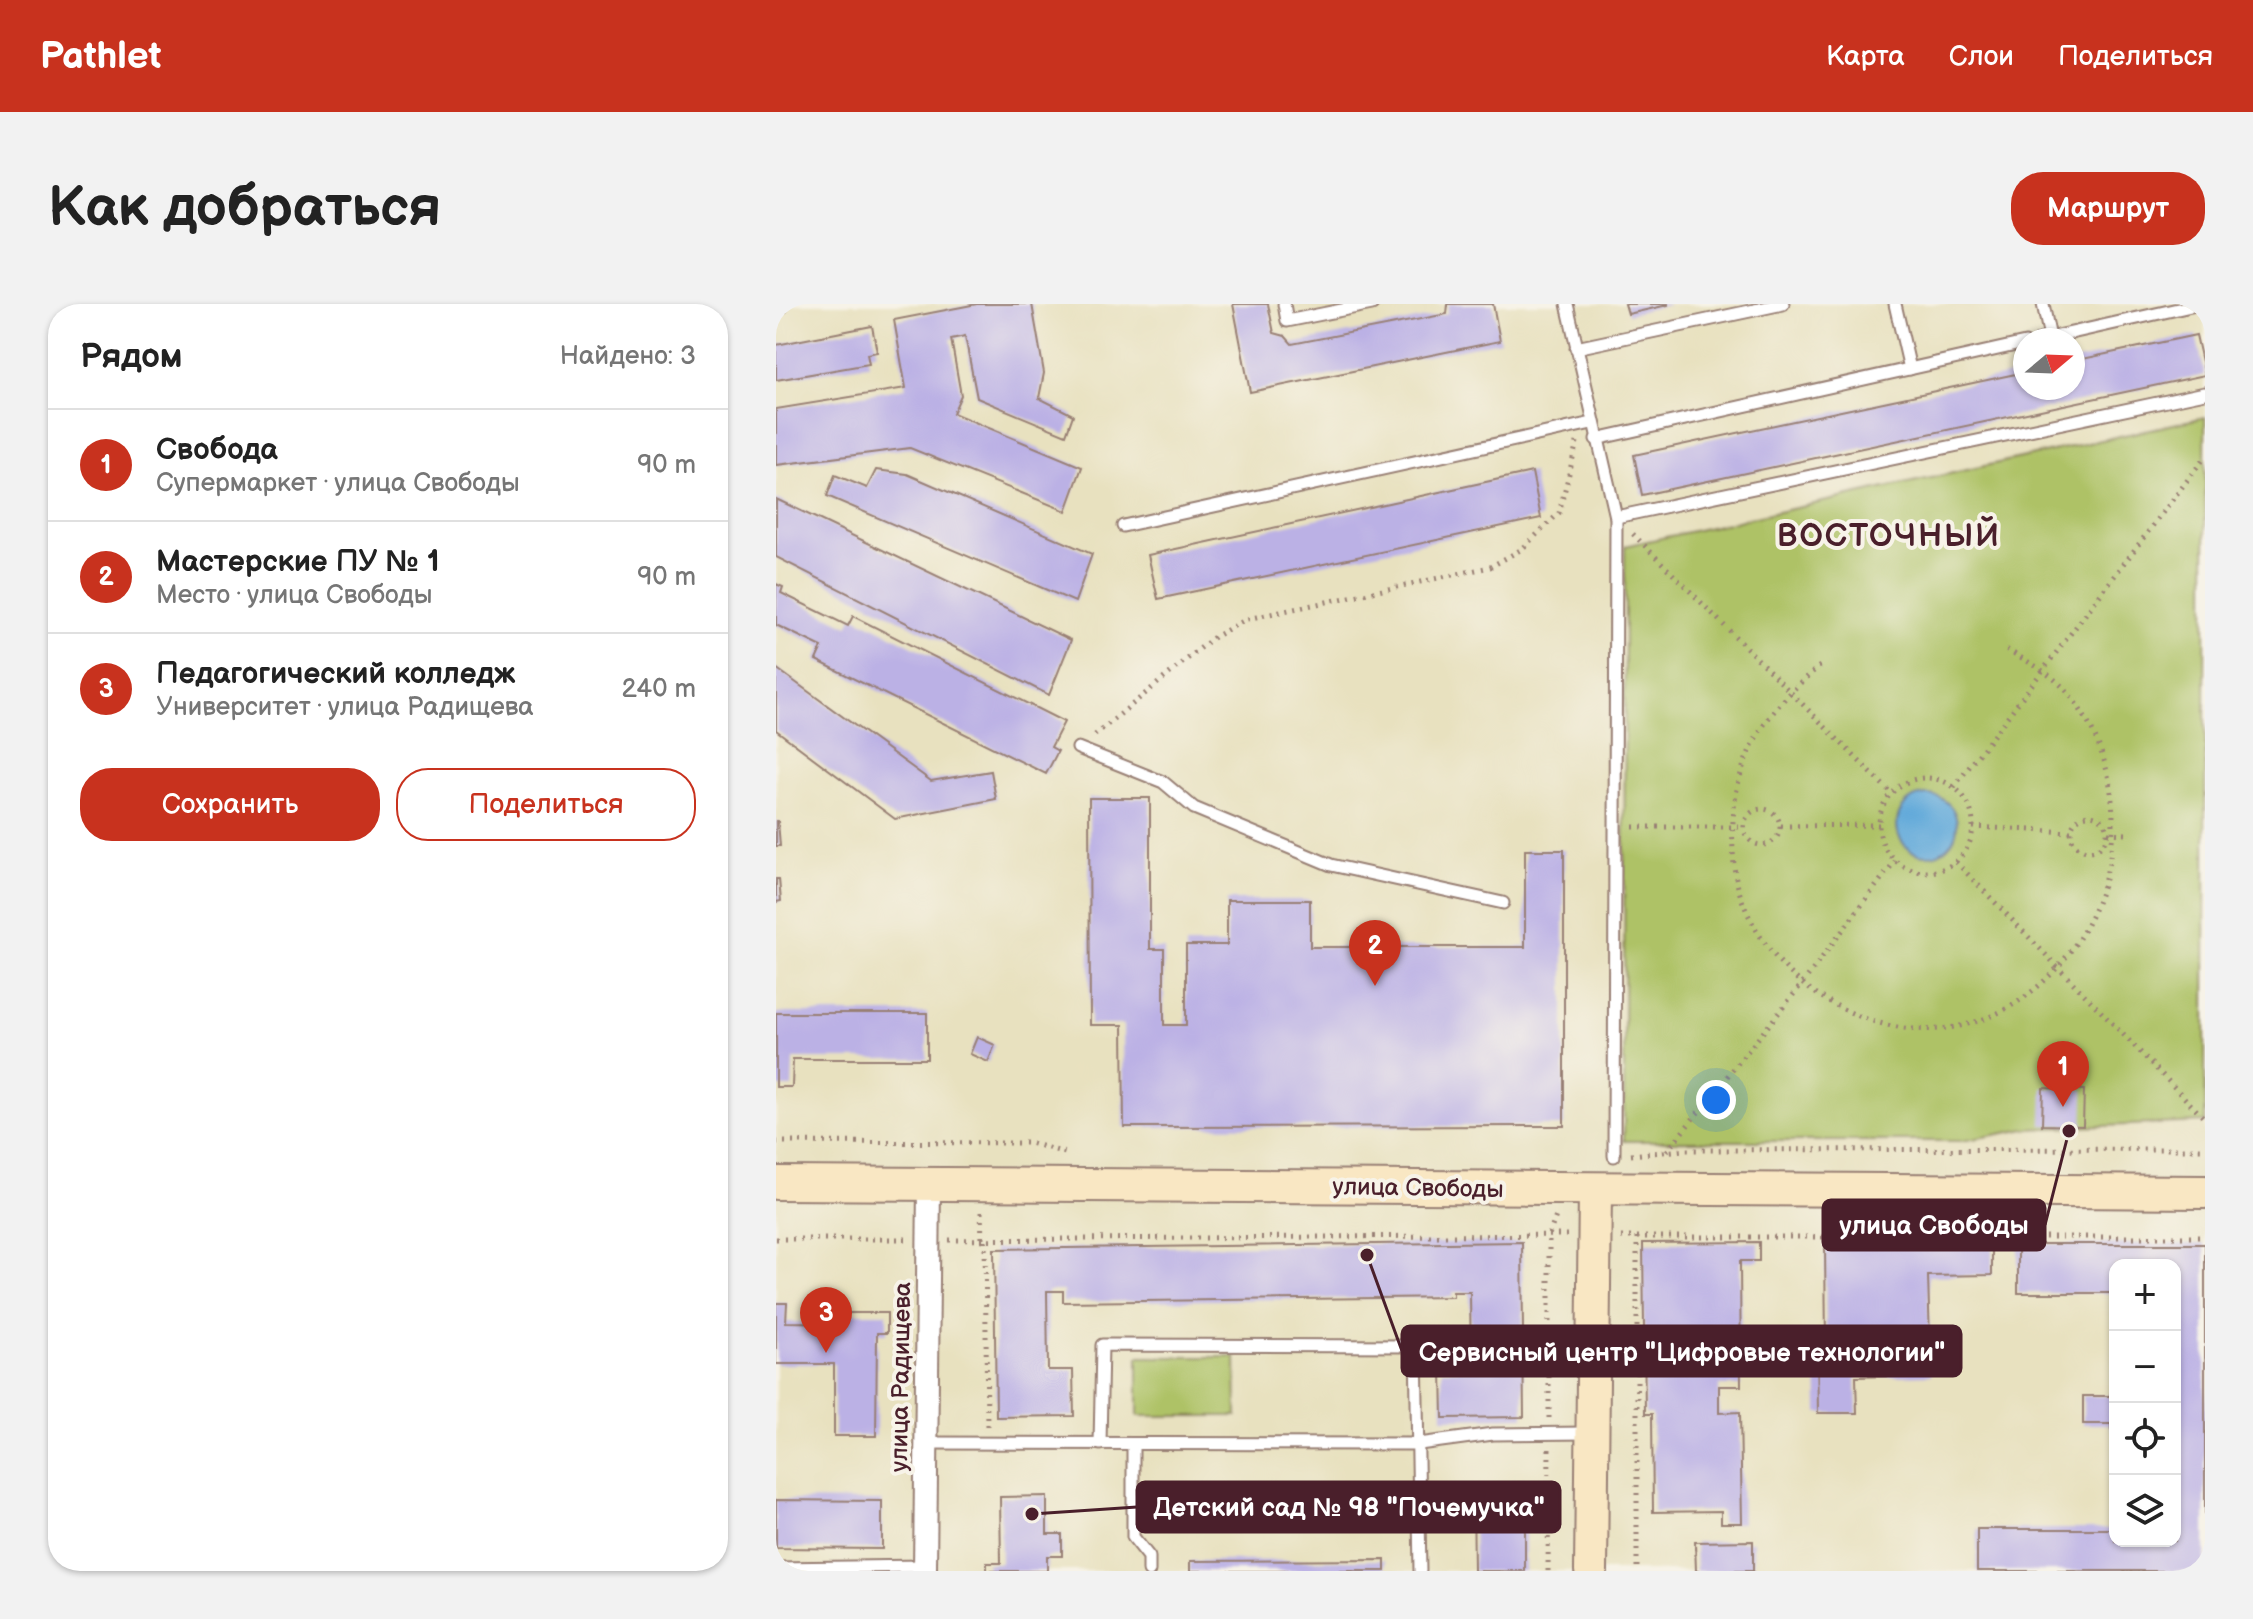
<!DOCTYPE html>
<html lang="ru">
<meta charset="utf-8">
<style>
body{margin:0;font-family:"Balsamiq Sans",sans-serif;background:#f2f2f2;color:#222}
.controls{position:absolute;right:24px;bottom:24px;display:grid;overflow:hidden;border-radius:16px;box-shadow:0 2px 6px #0004}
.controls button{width:72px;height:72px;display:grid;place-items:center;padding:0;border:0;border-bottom:2px solid #e0e0e0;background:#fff;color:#222;font:40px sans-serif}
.compass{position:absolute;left:1237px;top:24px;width:72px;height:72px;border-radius:50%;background:#fff;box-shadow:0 2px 6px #0004;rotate:71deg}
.you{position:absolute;left:940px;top:796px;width:28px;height:28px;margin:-20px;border:6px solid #fff;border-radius:50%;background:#1a73e8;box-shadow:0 0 0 12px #1a73e833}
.badge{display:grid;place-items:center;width:52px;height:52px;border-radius:50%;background:#c8321e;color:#fff;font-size:26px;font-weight:700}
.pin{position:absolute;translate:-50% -66px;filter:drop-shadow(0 2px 4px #0008)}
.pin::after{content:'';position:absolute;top:42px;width:28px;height:24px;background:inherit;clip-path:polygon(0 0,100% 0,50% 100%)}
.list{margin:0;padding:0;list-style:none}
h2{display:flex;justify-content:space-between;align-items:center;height:104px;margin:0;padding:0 32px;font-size:34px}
h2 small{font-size:26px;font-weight:400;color:#767676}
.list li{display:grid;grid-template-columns:52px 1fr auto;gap:24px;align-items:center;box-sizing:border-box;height:112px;padding:0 32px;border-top:2px solid #e0e0e0}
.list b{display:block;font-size:30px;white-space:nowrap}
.list p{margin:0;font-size:26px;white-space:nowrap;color:#767676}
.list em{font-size:26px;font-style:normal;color:#767676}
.actions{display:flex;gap:16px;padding:24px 32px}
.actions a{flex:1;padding:18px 0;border:2px solid #c8321e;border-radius:32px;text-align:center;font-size:28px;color:#c8321e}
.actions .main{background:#c8321e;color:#fff}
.icon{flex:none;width:44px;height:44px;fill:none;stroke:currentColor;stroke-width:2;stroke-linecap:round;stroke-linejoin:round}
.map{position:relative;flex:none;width:1429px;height:1267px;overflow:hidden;border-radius:32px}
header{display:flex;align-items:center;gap:48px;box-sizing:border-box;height:112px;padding:0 40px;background:#c8321e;color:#fff}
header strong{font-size:38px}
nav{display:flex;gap:44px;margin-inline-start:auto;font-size:28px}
.intro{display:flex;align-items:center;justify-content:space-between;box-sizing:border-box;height:192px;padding:0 48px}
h1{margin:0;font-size:56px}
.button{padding:20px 36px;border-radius:32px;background:#c8321e;color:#fff;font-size:28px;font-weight:700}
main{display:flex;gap:48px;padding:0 48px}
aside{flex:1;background:#fff;border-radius:32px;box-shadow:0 2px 6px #0004}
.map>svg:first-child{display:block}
.green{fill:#aec266;stroke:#7c7048;stroke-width:2}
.water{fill:#63aada;stroke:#566482;stroke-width:2}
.building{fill:#bbb1e5}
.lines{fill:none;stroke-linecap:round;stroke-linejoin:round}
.service-casing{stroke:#998075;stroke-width:15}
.minor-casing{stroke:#998075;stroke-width:26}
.secondary-casing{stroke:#998075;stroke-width:36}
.path{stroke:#998075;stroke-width:5;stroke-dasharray:2 6;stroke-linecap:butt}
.service{stroke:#fff;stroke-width:11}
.minor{stroke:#fff;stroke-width:22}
.secondary{stroke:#f9e7c3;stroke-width:32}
.labels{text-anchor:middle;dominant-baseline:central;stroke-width:8;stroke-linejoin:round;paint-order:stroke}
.street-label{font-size:24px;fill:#4a1f2b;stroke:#f7f3e8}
.district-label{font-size:32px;font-weight:bold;letter-spacing:2px;fill:#4a1f2b;stroke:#f7f3e8}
.leader{fill:none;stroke:#4a1f2b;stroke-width:3}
.callout-dot{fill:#4a1f2b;stroke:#f7f3e8;stroke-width:3}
.callout{fill:#4a1f2b;stroke:#4a1f2b;stroke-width:3}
.callout-label{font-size:26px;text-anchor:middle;font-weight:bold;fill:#fff}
</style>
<header>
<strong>Pathlet</strong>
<nav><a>Карта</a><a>Слои</a><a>Поделиться</a></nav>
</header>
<div class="intro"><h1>Как добраться</h1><a class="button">Маршрут</a></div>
<main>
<aside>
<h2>Рядом<small>Найдено: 3</small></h2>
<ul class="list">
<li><span class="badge">1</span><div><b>Свобода</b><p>Супермаркет · улица Свободы</p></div><em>90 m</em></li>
<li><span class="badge">2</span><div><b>Мастерские ПУ № 1</b><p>Место · улица Свободы</p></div><em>90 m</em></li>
<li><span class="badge">3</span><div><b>Педагогический колледж</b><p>Университет · улица Радищева</p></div><em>240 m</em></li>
</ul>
<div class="actions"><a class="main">Сохранить</a><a>Поделиться</a></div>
</aside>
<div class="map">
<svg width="1429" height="1267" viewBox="0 0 1429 1267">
<rect width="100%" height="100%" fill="#f7f3e8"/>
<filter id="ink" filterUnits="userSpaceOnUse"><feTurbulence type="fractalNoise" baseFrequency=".0125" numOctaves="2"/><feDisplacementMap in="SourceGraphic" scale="16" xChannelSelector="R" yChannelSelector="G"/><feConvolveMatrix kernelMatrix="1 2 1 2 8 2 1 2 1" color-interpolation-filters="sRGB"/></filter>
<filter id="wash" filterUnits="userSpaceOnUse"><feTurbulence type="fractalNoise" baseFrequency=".006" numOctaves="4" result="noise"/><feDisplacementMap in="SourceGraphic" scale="32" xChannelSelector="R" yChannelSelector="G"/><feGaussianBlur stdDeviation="1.8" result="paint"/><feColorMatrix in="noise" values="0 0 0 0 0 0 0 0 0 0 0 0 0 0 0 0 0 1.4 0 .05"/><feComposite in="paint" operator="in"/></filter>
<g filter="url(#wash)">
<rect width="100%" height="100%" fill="#e8e1bf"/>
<g class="green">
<path d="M1429,113V818L1250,825L1186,837H848L849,242Z"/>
<path d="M362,1053H460L461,1112H362Z"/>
</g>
<circle class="water" cx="1151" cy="521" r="30"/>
<g id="blocks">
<g class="building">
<path d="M201,0H256L268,69L263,94L297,111L290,131L201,94L189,32L175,35L185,91L177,109L306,163L290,207L134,144L0,161V105L130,84L118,16Z"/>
<path d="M457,0H492L498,29L509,32L516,40L671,10L672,0H717L724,37L474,88Z"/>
<path d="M849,0H892V1L852,10Z"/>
<path d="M96,22L101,48L91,50L93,60L0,76V41Z"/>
<path d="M1420,31L1429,71L866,191L858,151L1249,68V84H1297V57Z"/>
<path d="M100,166L131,170L316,250L299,298L51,192L59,171L91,184Z"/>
<path d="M756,168L765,214L382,295L372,251Z"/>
<path d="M0,195L295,336L273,391L0,253Z"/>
<path d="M0,280L7,283L5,289L72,322L77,312L288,418L275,443L282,447L270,470L40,356L46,343L0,321Z"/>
<path d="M0,364L155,477L215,467L220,495L119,515L0,426Z"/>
<path d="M313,494H374V645H388V721H410V641H451V596H534V643H749V546H788V822L348,823L347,721H314Z"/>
<path d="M0,517H2L4,542H0Z"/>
<path d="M0,575H3L5,597L0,598Z"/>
<path d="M0,709H151V755H17L16,783H0Z"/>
<path d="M201,733L219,741L212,758L194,750Z"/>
<path d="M1267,784L1308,786L1307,822L1266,821Z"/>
<path d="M746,938L748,1113L667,1114L666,1066H695L694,988H677V993L287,998V987H271L272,1066H297L298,1112L220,1113L218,945Z"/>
<path d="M983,938V957H964L965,1082H943V1109L964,1108L966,1219H945V1207L877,1208L876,1110H869L867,939Z"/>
<path d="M1049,940L1216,941V971L1152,972L1155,1071L1080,1073L1081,1109H1042L1041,1044H1050Z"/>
<path d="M1242,940H1429V1267H1201V1225H1339V1237H1399V961H1339V989H1242Z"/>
<path d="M0,999H11L10,1018L70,1019V1009H111V1029H101L100,1132H58V1060H0Z"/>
<path d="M1335,1088H1339V1125H1335V1120H1307V1092H1334Z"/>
<path d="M271,1192V1230H286V1252H271V1267H211V1259H225L224,1193Z"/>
<path d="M697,1193H749V1267H698Z"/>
<path d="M0,1196L106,1197V1245L0,1244Z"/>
<path d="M977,1237V1267H920L919,1238Z"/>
<path d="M609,1256V1267H414V1257Z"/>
</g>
</g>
</g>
<g filter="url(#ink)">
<use href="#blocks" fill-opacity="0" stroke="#998075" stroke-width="2"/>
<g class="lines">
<g class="service-casing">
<g id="service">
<path d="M508,0L511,17L596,0"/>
<path d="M791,0L840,213L838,852"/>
<path d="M1119,0L1134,65"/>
<path d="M1267,0L1274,34"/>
<path d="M1264,36L1424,0"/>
<path d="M800,44L1007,0"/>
<path d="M820,135L1249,39"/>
<path d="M840,213L1429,89"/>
<path d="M347,222L816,119"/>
<path d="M302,444L387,478L418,504L555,561L727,599"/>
<path d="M150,1139L643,1140L717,1130L812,1129"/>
<path d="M324,1140L326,1041L640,1042L644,1267"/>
<path d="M357,1142V1233L373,1253V1267"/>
<path d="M0,1264L149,1262"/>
</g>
</g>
<g class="minor-casing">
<g id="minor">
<path d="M0,0H1"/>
<path d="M149,1267L153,880"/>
</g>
</g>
<g class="secondary-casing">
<g id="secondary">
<path d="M0,879L1429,888"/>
<path d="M815,1267L819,886"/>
</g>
</g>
<g class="path">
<path d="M857,230L1115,489"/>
<path d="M1044,362C976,417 950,473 958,561C962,608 997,660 1035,686C1241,829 1429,550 1288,384C1271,367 1249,356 1228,344"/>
<path d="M319,431L438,333L471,315L714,263L746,245L783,209L801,138"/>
<circle cx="1150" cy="521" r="47"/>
<path d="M1178,483L1429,153"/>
<circle cx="986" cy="523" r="18"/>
<circle cx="1313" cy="529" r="18"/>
<path d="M1005,522L1103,521"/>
<path d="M857,523H968"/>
<path d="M1197,523L1295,528"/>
<path d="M1332,529L1351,530"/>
<path d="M1180,558L1429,815"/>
<path d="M0,838L254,839L293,850"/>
<path d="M891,847L1026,680L1119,557"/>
<path d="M855,851L907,846L1429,845"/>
<path d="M205,908L206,935"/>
<path d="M845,933H1429"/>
<path d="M861,933V1267"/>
<path d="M0,935H131"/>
<path d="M173,936L791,931"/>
<path d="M209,936L211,1123"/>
<path d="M773,1114V931L781,909"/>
<path d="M772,1267L773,1144"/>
</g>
<use href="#service" class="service"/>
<use href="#minor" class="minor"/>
<use href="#secondary" class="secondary"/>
</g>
</g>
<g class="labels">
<g class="street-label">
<text transform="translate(642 884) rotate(1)">улица Свободы</text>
<text transform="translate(125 1073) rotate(-89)">улица Радищева</text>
</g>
<g class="district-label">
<text x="1113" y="232">ВОСТОЧНЫЙ</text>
</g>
</g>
<path class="leader" d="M1293 827L1269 921M591 951L626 1047M256 1210L361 1203"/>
<g class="callout-dot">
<circle cx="1293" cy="827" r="8"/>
<circle cx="591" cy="951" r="8"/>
<circle cx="256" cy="1210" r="8"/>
</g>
<g class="callout">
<rect x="1047" y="896" width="222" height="50" rx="8"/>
<rect x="626" y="1022" width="559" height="50" rx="8"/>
<rect x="361" y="1178" width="423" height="50" rx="8"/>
</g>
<g class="callout-label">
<text x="1158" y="930">улица Свободы</text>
<text x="906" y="1057">Сервисный центр "Цифровые технологии"</text>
<text x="573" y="1212">Детский сад № 98 "Почемучка"</text>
</g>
</svg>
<div class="controls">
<button>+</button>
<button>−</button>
<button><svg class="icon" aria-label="locate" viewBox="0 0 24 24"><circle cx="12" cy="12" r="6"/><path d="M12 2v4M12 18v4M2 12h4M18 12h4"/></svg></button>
<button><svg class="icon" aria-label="layers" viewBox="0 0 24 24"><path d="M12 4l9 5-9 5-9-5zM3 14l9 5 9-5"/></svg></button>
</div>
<svg class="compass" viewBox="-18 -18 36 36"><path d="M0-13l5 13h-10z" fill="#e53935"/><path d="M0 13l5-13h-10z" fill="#767676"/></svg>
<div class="you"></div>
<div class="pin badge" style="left:1287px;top:803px">1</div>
<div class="pin badge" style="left:599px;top:682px">2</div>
<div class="pin badge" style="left:50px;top:1049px">3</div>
</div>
</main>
